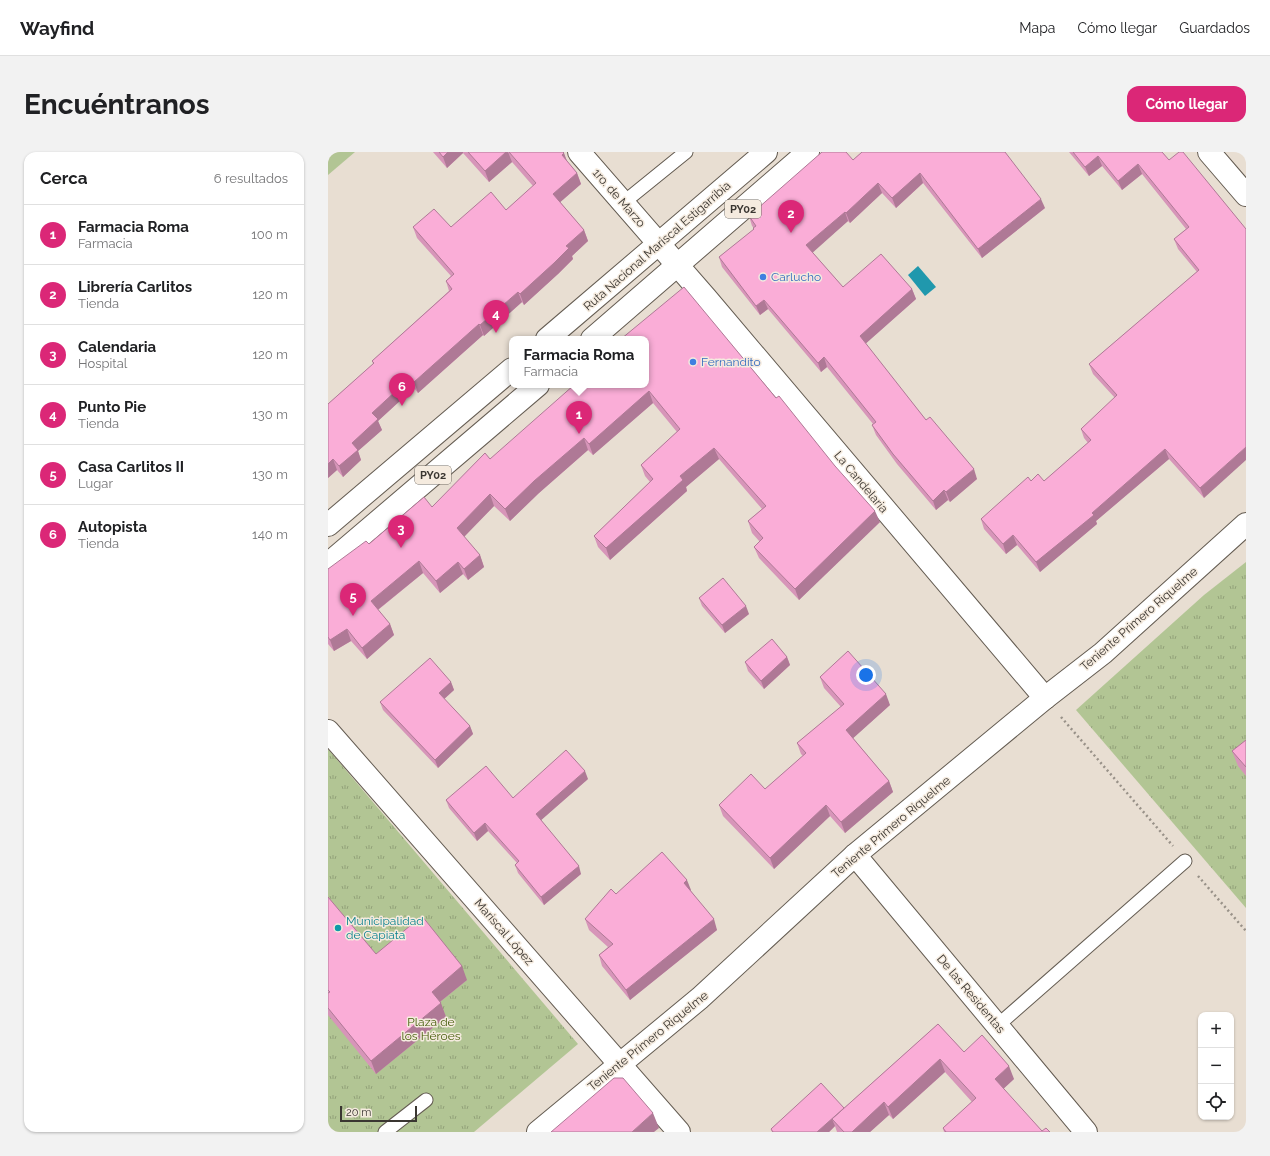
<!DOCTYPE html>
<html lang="es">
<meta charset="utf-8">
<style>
body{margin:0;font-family:Raleway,sans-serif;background:#f2f2f2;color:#202124}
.controls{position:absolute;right:12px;bottom:12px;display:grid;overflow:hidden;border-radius:8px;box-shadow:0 1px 3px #0004}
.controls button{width:36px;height:36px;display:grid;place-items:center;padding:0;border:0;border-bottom:1px solid #e0e0e0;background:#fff;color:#202124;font:20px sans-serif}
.scale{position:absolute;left:12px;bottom:10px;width:77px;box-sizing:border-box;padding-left:4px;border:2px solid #3a3631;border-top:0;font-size:11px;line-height:14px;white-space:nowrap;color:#3a3631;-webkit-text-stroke:3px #f5ebdf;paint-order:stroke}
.you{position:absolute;left:538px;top:523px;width:14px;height:14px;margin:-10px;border:3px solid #fff;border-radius:50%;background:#1a73e8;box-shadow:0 0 0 6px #1a73e833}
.badge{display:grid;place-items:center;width:26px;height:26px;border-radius:50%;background:#db2777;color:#fff;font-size:13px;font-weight:700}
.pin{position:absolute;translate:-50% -33px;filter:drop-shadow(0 1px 2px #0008)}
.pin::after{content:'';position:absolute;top:21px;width:14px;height:12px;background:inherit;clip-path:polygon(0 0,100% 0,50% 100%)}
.popup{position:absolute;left:181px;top:184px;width:140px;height:52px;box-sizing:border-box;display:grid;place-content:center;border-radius:8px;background:#fff;filter:drop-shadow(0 1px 3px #0005);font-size:13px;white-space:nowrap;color:#757577}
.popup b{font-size:15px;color:#202124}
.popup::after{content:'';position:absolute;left:50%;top:100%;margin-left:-8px;border:8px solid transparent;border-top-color:#fff}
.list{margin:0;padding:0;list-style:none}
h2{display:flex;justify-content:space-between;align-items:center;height:52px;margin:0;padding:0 16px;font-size:17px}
h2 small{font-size:13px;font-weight:400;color:#757577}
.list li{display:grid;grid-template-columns:26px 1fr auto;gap:12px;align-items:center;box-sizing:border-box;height:60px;padding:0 16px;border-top:1px solid #e0e0e0}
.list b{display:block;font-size:15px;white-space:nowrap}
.list p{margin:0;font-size:13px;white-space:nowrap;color:#757577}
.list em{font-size:13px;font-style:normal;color:#757577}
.icon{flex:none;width:22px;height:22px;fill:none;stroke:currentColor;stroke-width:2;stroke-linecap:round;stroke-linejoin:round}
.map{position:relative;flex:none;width:918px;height:980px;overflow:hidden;border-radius:12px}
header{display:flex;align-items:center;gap:24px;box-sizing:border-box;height:56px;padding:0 20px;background:#fff;border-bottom:1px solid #e0e0e0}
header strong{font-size:19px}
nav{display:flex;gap:22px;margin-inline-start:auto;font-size:14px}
.intro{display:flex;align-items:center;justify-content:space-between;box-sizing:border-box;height:96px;padding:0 24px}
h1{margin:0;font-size:28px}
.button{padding:10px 18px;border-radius:12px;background:#db2777;color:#fff;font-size:14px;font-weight:700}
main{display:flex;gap:24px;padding:0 24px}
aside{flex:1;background:#fff;border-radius:12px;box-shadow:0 1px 3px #0004}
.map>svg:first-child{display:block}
.grass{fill:#b2c594}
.park{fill:url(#park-tufts)}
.water{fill:#2098ad}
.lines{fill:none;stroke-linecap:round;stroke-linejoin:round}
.lane-casing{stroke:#645c52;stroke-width:15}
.street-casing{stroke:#645c52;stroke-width:24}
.secondary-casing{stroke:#645c52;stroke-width:24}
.highway-casing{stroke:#645c52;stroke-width:24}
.path{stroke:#989188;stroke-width:2.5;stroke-dasharray:2 3;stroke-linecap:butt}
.lane{stroke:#fff;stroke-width:13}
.street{stroke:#fff;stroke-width:22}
.secondary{stroke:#fff;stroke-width:22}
.highway{stroke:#fff;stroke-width:22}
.wall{fill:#d795b9}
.shaded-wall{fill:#af7996}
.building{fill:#faadd7;stroke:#af7996}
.shop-dot{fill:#3f7fe0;stroke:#f5ebdf;stroke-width:1.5}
.culture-dot{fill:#0f9aa8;stroke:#f5ebdf;stroke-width:1.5}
.labels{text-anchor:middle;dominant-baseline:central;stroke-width:3;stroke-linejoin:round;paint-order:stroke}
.shield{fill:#f5ebdf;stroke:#726c65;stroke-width:1}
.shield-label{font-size:11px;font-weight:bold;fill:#3a3631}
.street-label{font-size:12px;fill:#3a3631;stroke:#f5ebdf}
.shop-label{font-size:12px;fill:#366cbe;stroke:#f5ebdf;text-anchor:start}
.culture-label{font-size:12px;fill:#0d838f;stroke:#f5ebdf;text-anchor:start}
.park-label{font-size:12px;fill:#475e0d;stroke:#f5ebdf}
</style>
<header>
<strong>Wayfind</strong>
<nav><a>Mapa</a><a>Cómo llegar</a><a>Guardados</a></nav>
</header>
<div class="intro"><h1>Encuéntranos</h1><a class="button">Cómo llegar</a></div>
<main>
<aside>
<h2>Cerca<small>6 resultados</small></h2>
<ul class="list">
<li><span class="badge">1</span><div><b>Farmacia Roma</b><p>Farmacia</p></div><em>100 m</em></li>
<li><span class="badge">2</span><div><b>Librería Carlitos</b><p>Tienda</p></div><em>120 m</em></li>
<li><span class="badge">3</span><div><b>Calendaria</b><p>Hospital</p></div><em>120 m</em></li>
<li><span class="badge">4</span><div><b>Punto Pie</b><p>Tienda</p></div><em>130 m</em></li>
<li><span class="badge">5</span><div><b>Casa Carlitos II</b><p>Lugar</p></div><em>130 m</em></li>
<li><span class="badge">6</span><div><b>Autopista</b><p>Tienda</p></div><em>140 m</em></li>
</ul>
</aside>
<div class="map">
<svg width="918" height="980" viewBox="0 0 918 980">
<defs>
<pattern id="park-tufts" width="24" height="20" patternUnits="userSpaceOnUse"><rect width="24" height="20" fill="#b2c594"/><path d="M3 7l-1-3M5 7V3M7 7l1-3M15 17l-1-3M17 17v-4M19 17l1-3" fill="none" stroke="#92a179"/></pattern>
</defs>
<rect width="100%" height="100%" fill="#e8ded2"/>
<path class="grass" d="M0,0H27L0,23Z"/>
<g class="park">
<path d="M918,410V756L748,558L876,443Z"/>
<path d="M0,597L250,892L146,980H0Z"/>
</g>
<path class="water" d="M590,114L608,135L597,144L580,123Z"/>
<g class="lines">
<g class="lane-casing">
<g id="lane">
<path d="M295,51L358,0"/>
<path d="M669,874L857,709"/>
<path d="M57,980L98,948"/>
</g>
</g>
<g class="street-casing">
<g id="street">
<path d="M251,0L378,146L717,546"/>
<path d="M881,0L918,43"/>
<path d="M0,579L351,980"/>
<path d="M527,703L758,980"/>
</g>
</g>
<g class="secondary-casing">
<path id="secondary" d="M210,980L372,846L527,703L717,546L775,501L918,372"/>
</g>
<g class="highway-casing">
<g id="highway">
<path d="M219,187L438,0"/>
<path d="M264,187L480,0"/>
<path d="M0,373L184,217"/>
<path d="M0,412L210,233"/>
</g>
</g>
<g class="path">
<path d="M733,565L845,694"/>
<path d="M870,724L918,779"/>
</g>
<use href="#lane" class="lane"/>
<use href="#street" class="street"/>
<use href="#secondary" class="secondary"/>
<use href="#highway" class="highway"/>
</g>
<g class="wall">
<path d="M105,0H235L239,9L249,21L253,32L232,50L256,78L260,89L244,104L245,107L230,122L196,153L194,150L156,184L155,183L90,241L86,236L50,269L54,278L30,299L33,308L15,325L9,318L0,326V252L45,212L44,209L121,139L118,129L123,124L89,86L85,75H123L178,58L205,34L184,10L161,30L135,1L119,16Z"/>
<path d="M534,0L717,56L654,106L595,31L568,56L554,41L522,71L520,69L484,100L515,135L584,137L588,147L537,192L598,268L649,327L622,350L620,348L608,358L569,312L548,283L544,273L545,272L499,215L493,220L440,157L432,163L394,115L391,105L426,78L425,76H426L424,74L421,64L525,8Z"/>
<path d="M741,0H834L841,8L918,77L876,346L841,307L768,369L769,372L712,420L689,393L678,402L656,377L653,367L703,329H716L760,291L756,286L753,277L787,246L765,222L761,212L869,120L850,97L846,87L858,77L814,22L794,38L774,14L761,24Z"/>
<path d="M318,233L552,370L471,448L431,406L426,395L432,390L424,381L420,369L434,357L391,307L358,335L359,339L282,408L270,395L266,384L322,330L317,324L313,313L349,280L325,251L265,303L260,298L211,341L182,369L166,354L136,385L152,403L156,415L140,428L135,422L112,441L95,421L50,458L62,472L66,483L39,507L23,489L6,499L0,492V417L41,392L104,355L162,307Z"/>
<path d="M371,446L421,462L397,481L374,454Z"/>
<path d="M459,505L462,513L436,537L420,519L417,510Z"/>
<path d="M492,525L562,553L525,586L561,629L565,640L517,681L502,664L446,717L395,664L391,653L437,637L475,604L473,602L469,591L513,555L496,536Z"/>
<path d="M123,530L126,538L116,547L142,574L145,582L110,616L55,558L52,550Z"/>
<path d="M918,588V624L910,614L904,599Z"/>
<path d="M260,627L213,668L253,722L216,753L190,721L187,713L189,711L160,679L149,689L121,656L118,648L185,646Z"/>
<path d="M363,738V739L389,778L302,848L274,814L271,803L280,795L261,778L257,767L288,742Z"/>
<path d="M0,745L48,802L139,828L112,850L118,865L48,922L0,863Z"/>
<path d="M610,872L636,900L686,927L675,937L714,979L722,980H616L615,976L644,950L617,920L565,967L561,963L542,980H509L507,974L501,980H444L443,977L516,956Z"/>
</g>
<g class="shaded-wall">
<path d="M120,0H135V1L119,16L115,5Z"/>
<path d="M178,0H180L184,10L161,30L157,19Z"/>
<path d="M236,1L240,12L234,3Z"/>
<path d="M770,4L774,14L761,24L757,15Z"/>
<path d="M810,12L814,22L794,38L790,29Z"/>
<path d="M249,21L253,32L229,53L225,42Z"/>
<path d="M592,21L595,31L568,56L564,46Z"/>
<path d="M550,31L554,41L522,71L518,61Z"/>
<path d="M713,47L717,56L654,106L650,97Z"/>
<path d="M517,60L520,69L482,103L478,93Z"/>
<path d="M256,78L260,89L244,104L245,107L230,122L196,153L192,142L238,94Z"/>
<path d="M584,137L588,147L535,194L532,184Z"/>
<path d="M190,140L194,150L156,184L152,173Z"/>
<path d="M436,148L440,157L432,163L428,154Z"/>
<path d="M151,172L155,183L90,241L86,230Z"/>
<path d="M496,205L499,215L493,220L490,211Z"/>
<path d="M82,226L86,236L50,269L54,278L30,299L33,308L15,325L11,314L24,291L44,261Z"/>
<path d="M321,239L325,251L265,303L261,292Z"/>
<path d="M256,286L260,298L211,341L182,369L177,357L206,329Z"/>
<path d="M918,295V308L876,346L872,336Z"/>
<path d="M386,296L391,307L358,335L359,339L282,408L278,396L352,324Z"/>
<path d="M837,297L841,307L768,369L769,372L712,420L708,410L764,361Z"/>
<path d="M5,307L9,318L0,326V312Z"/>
<path d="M646,317L649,327L622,350L618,340Z"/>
<path d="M616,338L620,348L608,358L605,349Z"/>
<path d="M162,342L166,354L133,388L129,376Z"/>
<path d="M547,359L552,370L471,448L467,437Z"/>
<path d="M685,383L689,393L678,402L675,392Z"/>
<path d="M152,403L156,415L140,428L136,417Z"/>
<path d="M91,409L95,421L47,460L43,449Z"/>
<path d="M130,410L135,422L112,441L108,429Z"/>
<path d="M418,454L421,462L397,481L394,473Z"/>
<path d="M62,472L66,483L39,507L34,496Z"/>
<path d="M19,477L23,489L6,499L2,488Z"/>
<path d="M459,505L462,513L436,537L433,529Z"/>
<path d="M123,530L126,538L114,549L111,541Z"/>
<path d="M558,542L562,553L522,589L518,578Z"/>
<path d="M142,574L145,582L110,616L107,608Z"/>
<path d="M257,619L260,627L211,670L208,662Z"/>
<path d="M561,629L565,640L517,681L513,670Z"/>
<path d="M498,653L502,664L446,717L442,706Z"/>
<path d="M157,671L160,679L149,689L146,681Z"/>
<path d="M251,714L253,722L216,753L213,745Z"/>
<path d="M359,728L363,738L360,741L356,731Z"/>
<path d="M386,767L389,778L302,848L298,838Z"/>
<path d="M134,814L139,828L108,853L104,840Z"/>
<path d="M113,851L118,865L48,922L43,909Z"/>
<path d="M612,907L617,920L565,967L560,955Z"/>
<path d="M681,914L686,927L672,940L667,927Z"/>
<path d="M556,950L561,963L542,980H524Z"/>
<path d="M516,956L519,964L504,967L507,974L501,980H489Z"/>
<path d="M325,961L331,976L326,980H304Z"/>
</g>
<g class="building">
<path d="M111,0H120L115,5Z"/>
<path d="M140,0H178L157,19Z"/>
<path d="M181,0H235L236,1L234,3L249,21L225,42L256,78L238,94L241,96L226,111L192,142L190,140L152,173L151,172L86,230L82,226L44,261L50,267L24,291L30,298L11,314L5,307L0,312V252L46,211L44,209L124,137L118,129L126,122L85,75L106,57L123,75L163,40L178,58L208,31Z"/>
<path d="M494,0H518L525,8L534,0H677L713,47L650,97L592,21L564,46L550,31L518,61L517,60L478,93L515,135L553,102L584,137L532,184L598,268L602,265L646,317L618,340L616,338L605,349L565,302L544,273L548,270L496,205L490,211L436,148L428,154L391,105L426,77L425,76L428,74L421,64Z"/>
<path d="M745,0H834L841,8L851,0H855L918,77V295L872,336L837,297L764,361L766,363L708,410L685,383L675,392L653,367L700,325L703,329L710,322L716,329L763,288L753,277L789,243L761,212L871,118L846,87L861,75L810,12L790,29L770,4L757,15Z"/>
<path d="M356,135L448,246L451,244L507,314L547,359L467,437L426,395L435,386L420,369L438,354L386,296L352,324L355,328L278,396L266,384L325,327L313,313L352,277L321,239L261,292L256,286L206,329L177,357L162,342L129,376L152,403L136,417L130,410L108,429L91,409L43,449L62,472L34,496L19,477L2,488L0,485V417L38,389L41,392L96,345L104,355L157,301L162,307L246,233H318V187H293Z"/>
<path d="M395,426L418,454L394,473L371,446Z"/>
<path d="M444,487L459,505L433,529L417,510Z"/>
<path d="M520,499L558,542L518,578L561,629L513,670L498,653L442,706L391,653L423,622L437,637L478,601L469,591L516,552L492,525Z"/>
<path d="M102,506L123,530L111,541L142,574L107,608L52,550Z"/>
<path d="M918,588V615L904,599Z"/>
<path d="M238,598L257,619L208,662L251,714L213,745L187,713L191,709L157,671L146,681L118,648L158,614L185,646Z"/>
<path d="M334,700L359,728L356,731L386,767L298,838L271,803L285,792L257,767L283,737L288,742Z"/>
<path d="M0,745L48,802L94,764L134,814L104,840L113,851L43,909L0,856V841L2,840L0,838Z"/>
<path d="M610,872L636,900L654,883L681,914L667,927L714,979L718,976L722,980H618L615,976L648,946L612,907L560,955L556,950L524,980H516L504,967Z"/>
<path d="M286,926H295L325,961L304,980H223Z"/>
<path d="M493,931L516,956L489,980H445L443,977Z"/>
</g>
<g class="shop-dot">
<circle cx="435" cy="125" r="4"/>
<circle cx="365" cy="210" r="4"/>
</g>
<circle class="culture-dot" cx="10" cy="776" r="4"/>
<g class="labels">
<g class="shield">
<rect x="397" y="48" width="36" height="18" rx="3"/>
<rect x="87" y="314" width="36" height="18" rx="3"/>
</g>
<g class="shield-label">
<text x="415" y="57">PY02</text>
<text x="105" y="323">PY02</text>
</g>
<g class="street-label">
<text transform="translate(291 46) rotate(49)">1ro. de Marzo</text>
<text transform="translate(329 94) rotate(-41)">Ruta Nacional Mariscal Estigarribia</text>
<text transform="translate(533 330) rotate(50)">La Candelaria</text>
<text transform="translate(811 467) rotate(-41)">Teniente Primero Riquelme</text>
<text transform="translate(563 675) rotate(-40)">Teniente Primero Riquelme</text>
<text transform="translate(176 780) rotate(49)">Mariscal López</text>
<text transform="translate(643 842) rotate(50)">De las Residentas</text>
<text transform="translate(320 889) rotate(-39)">Teniente Primero Riquelme</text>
</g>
<g class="shop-label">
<text x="443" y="125">Carlucho</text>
<text x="373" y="210">Fernandito</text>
</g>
<g class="culture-label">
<text x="18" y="769">Municipalidad<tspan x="18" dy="14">de Capiata</tspan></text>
</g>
<g class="park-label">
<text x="103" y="870">Plaza de<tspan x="103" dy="14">los Héroes</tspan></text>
</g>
</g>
</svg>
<div class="controls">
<button>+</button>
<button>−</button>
<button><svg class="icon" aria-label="locate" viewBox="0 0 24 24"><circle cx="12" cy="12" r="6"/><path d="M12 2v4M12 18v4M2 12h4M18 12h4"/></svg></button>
</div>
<div class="scale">20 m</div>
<div class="you"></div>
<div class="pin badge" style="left:251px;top:282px">1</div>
<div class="popup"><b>Farmacia Roma</b>Farmacia</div>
<div class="pin badge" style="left:463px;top:81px">2</div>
<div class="pin badge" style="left:73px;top:396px">3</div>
<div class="pin badge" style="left:168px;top:181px">4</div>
<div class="pin badge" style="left:25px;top:464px">5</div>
<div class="pin badge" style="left:74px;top:254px">6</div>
</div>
</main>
